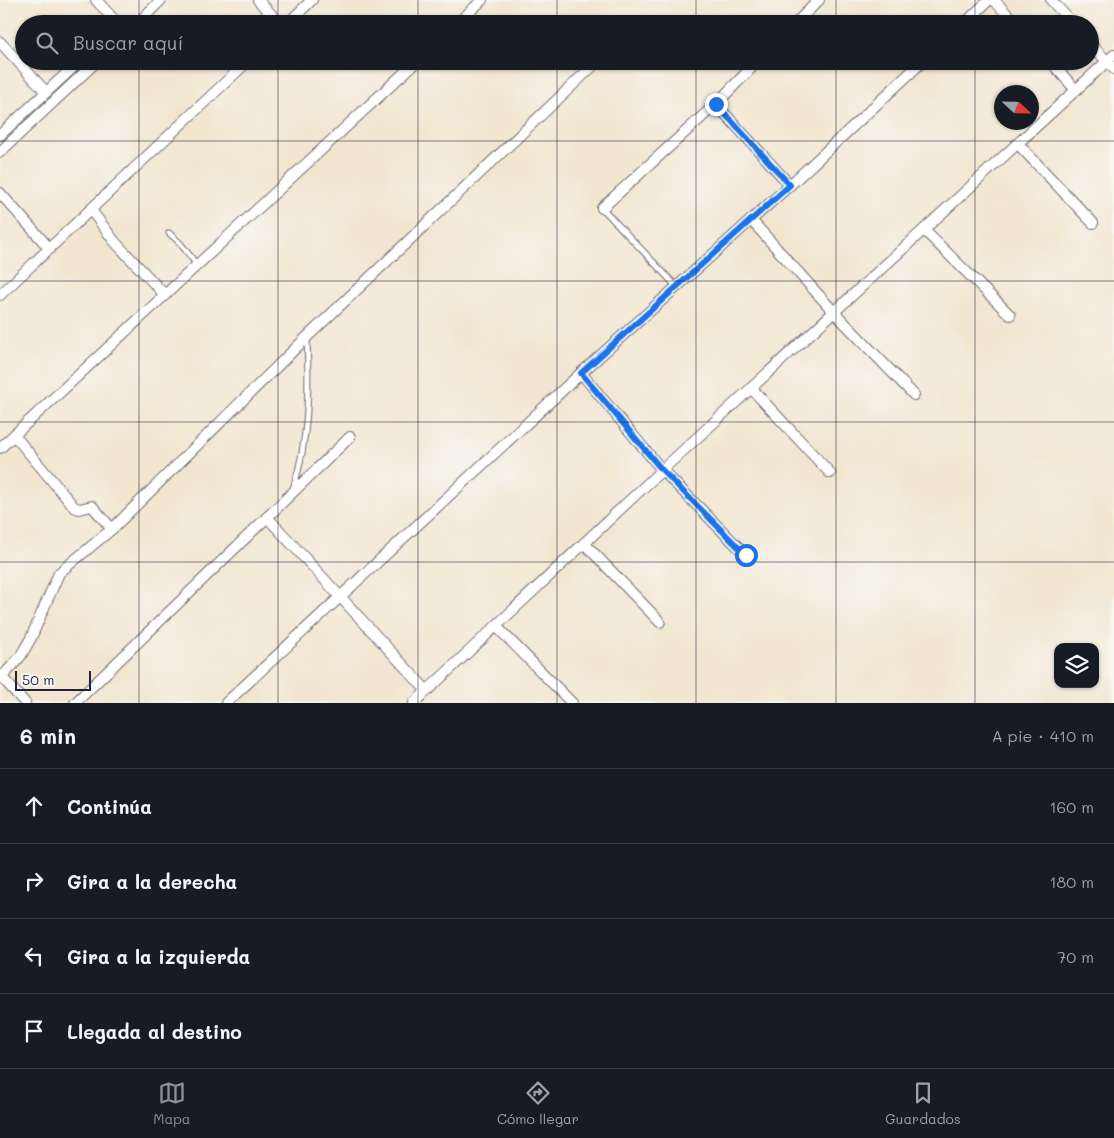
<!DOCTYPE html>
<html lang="es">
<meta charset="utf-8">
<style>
body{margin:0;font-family:Mali,sans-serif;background:#242831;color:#f1f3f6}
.controls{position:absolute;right:15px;bottom:15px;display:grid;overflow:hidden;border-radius:10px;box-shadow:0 1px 4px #0004}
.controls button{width:45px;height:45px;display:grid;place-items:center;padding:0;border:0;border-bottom:1px solid #363941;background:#171b24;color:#f1f3f6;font:25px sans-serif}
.compass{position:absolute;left:994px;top:85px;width:45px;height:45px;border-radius:50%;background:#171b24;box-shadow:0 1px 4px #0004;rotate:112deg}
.scale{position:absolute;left:15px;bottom:12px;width:76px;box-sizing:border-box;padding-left:5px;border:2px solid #22223b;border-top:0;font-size:14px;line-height:18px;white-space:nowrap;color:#22223b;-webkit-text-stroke:4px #f6f6f2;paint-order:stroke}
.stop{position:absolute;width:15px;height:15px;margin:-11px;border:4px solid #1a73e8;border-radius:50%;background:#fff}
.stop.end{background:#1a73e8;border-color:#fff;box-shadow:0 1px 5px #0008}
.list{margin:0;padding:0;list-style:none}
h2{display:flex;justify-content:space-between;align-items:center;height:65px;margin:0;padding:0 20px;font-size:21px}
h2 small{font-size:16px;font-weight:400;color:#9ea1a6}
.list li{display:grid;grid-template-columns:32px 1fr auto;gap:15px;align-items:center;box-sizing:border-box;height:75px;padding:0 20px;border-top:1px solid #363941}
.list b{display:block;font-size:19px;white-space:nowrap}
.list em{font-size:16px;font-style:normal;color:#9ea1a6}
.icon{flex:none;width:28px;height:28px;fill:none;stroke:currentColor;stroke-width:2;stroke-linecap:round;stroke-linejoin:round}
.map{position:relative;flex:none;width:1114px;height:703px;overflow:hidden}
.search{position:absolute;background:#171b24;box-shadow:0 1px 4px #0004;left:15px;right:15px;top:15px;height:55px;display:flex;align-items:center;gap:12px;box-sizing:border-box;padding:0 18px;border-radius:28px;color:#9ea1a6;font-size:19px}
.sheet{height:365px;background:#171b24}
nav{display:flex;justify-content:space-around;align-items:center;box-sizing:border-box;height:70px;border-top:1px solid #363941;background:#171b24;font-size:14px;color:#9ea1a6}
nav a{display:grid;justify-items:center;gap:2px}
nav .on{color:#8c9099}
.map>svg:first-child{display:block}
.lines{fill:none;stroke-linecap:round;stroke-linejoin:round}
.service-casing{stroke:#6b676f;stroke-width:7}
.minor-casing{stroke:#6b676f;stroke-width:12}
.service{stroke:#fff;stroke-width:5}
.minor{stroke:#fff;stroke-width:10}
.route{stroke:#1a73e8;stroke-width:6}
.grid{fill:none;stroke:#22223b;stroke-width:1;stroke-opacity:0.55}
</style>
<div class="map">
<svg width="1114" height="703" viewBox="0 0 1114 703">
<rect width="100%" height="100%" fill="#f6f6f2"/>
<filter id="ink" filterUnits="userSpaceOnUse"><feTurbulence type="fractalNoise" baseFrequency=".02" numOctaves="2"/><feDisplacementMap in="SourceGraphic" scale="10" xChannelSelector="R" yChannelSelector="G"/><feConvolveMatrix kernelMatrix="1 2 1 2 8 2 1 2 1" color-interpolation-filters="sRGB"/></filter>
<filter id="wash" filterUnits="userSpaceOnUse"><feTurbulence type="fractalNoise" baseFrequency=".0096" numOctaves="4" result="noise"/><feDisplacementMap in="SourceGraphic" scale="20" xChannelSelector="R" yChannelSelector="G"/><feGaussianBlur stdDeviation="1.12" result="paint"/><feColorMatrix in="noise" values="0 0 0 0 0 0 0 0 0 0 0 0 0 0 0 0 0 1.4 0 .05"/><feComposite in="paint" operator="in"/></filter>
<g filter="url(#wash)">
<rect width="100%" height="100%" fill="#f2e6d0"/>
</g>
<g filter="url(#ink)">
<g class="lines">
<g class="service-casing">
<g id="service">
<path d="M602,208L677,287"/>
<path d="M169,233L180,243L197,265"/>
<path d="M293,489C309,440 309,388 307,337"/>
</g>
</g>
<g class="minor-casing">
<g id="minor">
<path d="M96,0L118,24"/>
<path d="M258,0L280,24"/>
<path d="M994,0L1016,24"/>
<path d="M1051,0L1073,24"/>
<path d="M137,24L161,0"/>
<path d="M287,24L312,0"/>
<path d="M457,24L482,0"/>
<path d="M795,24L819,0"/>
<path d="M964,24L989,0"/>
<path d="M0,42L46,92"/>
<path d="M1090,43L1114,69"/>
<path d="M1050,61L1076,90"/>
<path d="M716,104L790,185"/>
<path d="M0,135L80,61"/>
<path d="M1018,144L1093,223"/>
<path d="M0,152L97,61"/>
<path d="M0,193L50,249"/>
<path d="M602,208L716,104L758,61"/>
<path d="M91,210L115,242L165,295"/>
<path d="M751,220L834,312L914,395"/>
<path d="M924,230L1010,315"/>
<path d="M0,295L248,61"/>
<path d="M581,373L662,470L746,555"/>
<path d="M751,388L830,473"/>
<path d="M14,435L74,507L79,509L92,506L112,529"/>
<path d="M0,448L417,61"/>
<path d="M267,517L427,691"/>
<path d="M584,543L660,622"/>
<path d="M496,626L572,703"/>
<path d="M0,675L25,703"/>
<path d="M2,677L20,657L31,638L59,573L112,529L307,337L598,61"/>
<path d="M75,703L350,437"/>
<path d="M226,703L581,373L790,185L923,61"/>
<path d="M414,703L662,470L1114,55"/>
</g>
</g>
<use href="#service" class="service"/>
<use href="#minor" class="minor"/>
</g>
</g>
<g class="lines" filter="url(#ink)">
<path class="route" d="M716,104L790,185L581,373L662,470L746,555"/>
</g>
<path class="grid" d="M139,0V24M278,0V24M418,0V24M557,0V24M696,0V24M836,0V24M975,0V24M139,61V703M278,61V703M418,61V703M557,61V703M696,61V703M836,61V703M975,61V703M0,141H1114M0,281H1114M0,422H1114M0,562H1114"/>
</svg>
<div class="controls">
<button><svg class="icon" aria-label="layers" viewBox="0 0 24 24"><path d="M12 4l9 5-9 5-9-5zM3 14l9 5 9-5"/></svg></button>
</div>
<svg class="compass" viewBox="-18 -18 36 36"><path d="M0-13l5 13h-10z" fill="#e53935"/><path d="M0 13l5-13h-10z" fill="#9ea1a6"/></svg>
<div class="scale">50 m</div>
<div class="stop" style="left:746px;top:555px"></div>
<div class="stop end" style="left:716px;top:104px"></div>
<div class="search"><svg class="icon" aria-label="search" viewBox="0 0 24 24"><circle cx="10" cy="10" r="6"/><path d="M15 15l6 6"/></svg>Buscar aquí</div>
</div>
<section class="sheet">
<h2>6 min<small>A pie · 410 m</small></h2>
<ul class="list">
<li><svg class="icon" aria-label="ahead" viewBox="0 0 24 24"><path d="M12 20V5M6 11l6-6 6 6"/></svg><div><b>Continúa</b></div><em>160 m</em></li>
<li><svg class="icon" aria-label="right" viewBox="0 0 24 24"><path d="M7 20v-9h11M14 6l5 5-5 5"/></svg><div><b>Gira a la derecha</b></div><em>180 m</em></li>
<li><svg class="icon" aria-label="left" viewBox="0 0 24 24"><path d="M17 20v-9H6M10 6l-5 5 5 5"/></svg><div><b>Gira a la izquierda</b></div><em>70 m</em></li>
<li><svg class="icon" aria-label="arrive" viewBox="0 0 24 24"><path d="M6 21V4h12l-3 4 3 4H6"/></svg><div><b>Llegada al destino</b></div></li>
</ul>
</section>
<nav>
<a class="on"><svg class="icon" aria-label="map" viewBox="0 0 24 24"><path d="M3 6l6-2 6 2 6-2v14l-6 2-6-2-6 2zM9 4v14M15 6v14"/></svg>Mapa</a>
<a><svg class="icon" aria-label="directions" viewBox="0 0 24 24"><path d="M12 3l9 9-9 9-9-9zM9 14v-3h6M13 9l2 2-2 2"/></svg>Cómo llegar</a>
<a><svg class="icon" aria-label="saved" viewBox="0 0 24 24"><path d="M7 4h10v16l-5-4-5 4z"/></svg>Guardados</a>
</nav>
